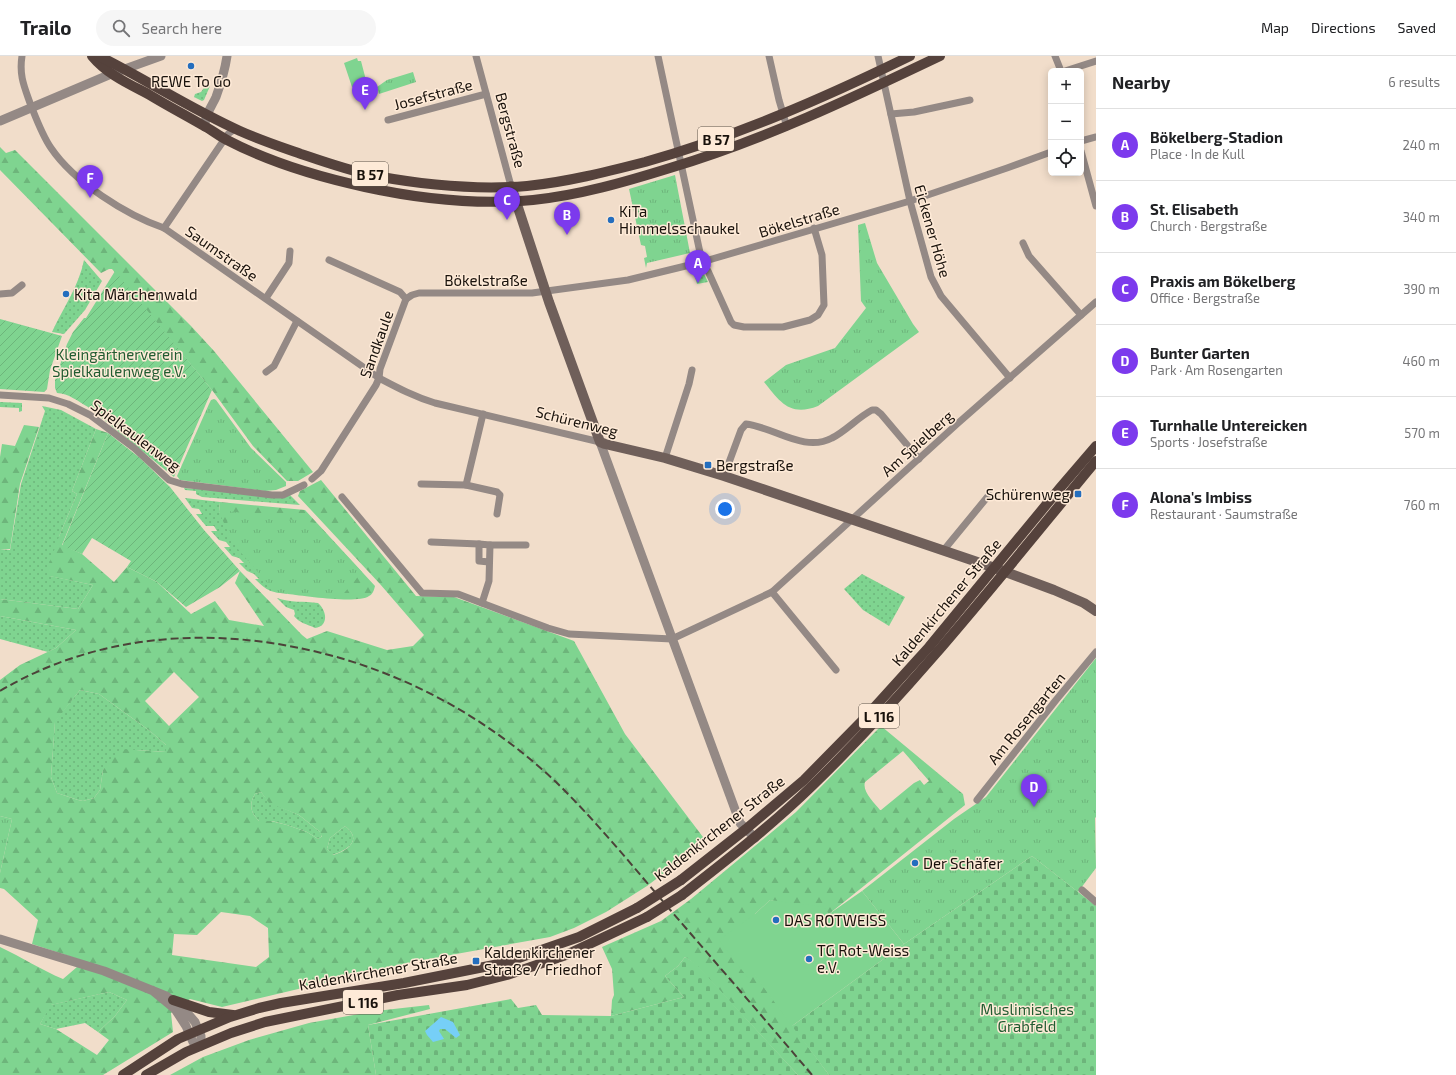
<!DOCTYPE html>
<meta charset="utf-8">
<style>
body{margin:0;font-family:"Exo 2",sans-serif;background:#f6f6f6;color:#202124}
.controls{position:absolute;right:12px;top:12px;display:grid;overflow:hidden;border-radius:6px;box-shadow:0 2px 10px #0003}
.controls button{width:36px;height:36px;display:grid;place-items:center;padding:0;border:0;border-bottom:1px solid #e0e0e0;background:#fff;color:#202124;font:20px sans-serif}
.you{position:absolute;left:725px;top:453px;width:14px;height:14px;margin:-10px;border:3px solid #fff;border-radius:50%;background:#1a73e8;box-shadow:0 0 0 6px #1a73e833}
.badge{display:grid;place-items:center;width:26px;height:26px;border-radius:50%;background:#7c3aed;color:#fff;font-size:13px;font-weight:700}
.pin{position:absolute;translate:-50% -33px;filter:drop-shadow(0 1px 2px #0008)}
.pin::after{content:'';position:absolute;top:21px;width:14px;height:12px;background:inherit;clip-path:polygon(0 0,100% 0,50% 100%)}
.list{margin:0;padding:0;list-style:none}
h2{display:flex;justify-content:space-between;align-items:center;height:52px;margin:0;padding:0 16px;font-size:17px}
h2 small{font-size:13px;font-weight:400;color:#757577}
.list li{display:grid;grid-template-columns:26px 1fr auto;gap:12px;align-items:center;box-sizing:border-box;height:72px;padding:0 16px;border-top:1px solid #e0e0e0}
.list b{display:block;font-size:15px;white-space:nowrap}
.list p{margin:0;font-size:13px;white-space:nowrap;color:#757577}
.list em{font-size:13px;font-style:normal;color:#757577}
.icon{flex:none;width:22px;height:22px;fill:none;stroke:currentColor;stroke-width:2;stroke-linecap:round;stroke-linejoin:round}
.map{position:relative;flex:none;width:1096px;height:1019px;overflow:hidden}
header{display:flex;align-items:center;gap:24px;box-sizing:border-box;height:56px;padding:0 20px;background:#fff;border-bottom:1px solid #e0e0e0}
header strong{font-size:19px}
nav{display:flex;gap:22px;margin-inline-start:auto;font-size:14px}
.search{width:280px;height:36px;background:#f6f6f6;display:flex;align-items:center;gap:10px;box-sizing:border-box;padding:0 14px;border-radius:22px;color:#757577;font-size:15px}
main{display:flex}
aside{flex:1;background:#fff}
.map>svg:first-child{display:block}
.grass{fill:url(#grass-dots)}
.forest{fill:url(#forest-firs);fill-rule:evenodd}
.cemetery{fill:url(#cemetery-stones)}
.park{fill:url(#park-tufts)}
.garden{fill:url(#garden-furrows)}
.pitch{fill:#7fd490}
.water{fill:#76cff7}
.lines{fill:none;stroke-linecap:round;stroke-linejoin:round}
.minor{stroke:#948985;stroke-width:7}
.tertiary{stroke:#948985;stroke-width:9}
.secondary{stroke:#6f5f5a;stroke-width:10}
.primary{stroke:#55423c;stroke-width:10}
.rail{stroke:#4c4239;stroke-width:2;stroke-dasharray:8 4;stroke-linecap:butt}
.primary-bridge{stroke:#55423c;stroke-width:10}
.poi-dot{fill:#246ebe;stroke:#feead7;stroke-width:1.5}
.labels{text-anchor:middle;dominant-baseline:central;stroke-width:3;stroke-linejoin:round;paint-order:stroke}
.shield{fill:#feead7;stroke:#5d5248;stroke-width:1}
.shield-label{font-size:14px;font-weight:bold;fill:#18110b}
.poi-label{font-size:15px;fill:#18110b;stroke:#feead7;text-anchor:start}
.street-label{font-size:15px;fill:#18110b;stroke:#feead7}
.park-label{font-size:15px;fill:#215c31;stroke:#feead7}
</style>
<header>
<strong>Trailo</strong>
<div class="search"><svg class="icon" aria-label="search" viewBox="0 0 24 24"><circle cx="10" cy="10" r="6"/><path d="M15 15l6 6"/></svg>Search here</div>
<nav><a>Map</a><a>Directions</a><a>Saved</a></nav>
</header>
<main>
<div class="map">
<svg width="1096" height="1019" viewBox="0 0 1096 1019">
<defs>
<pattern id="grass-dots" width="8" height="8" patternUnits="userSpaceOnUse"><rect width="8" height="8" fill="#7fd490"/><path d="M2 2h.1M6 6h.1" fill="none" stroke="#6db57b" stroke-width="1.8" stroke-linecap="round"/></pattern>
<pattern id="forest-firs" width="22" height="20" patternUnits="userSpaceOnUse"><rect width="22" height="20" fill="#7fd490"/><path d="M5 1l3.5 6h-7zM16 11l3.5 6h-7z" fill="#6db57b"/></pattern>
<pattern id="cemetery-stones" width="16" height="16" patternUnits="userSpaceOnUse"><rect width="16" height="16" fill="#7fd490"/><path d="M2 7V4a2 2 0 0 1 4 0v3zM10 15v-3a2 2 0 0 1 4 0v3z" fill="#6db57b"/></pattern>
<pattern id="park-tufts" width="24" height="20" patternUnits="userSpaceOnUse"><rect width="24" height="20" fill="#7fd490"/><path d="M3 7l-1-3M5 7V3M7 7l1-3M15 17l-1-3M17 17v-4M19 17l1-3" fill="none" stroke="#6db57b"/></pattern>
<pattern id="garden-furrows" width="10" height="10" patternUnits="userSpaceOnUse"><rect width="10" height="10" fill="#7fd490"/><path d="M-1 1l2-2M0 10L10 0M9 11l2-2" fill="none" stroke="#6db57b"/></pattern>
</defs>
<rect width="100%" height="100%" fill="#f1ddca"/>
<g class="grass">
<path d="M206,29L210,30L204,44L202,45L194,41L195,38L201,36Z"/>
<path d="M84,204L102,225L85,254L64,278L52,276C63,252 79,230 84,204Z"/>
<path d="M703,216L708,226L697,228L694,218Z"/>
<path d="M0,346L22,347V355L19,356V352L0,351Z"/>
<path d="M42,350L61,354L96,373L72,435L77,438L60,478L50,520L93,529L78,553L0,543V493L10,494L21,428L45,355Z"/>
<path d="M184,432L290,439L300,449L202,441L196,438V435L185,434Z"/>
<path d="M185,442L220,446L219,456L251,489L288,538C271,536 268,536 255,523H259L254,518L247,515L239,507H244L239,502L232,500L224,491H230L226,486L219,484L211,475H217L214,470H206L196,458H202L199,453L192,452Z"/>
<path d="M862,518L905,541L889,570L863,554L844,533Z"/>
<path d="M277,542C290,547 304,545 318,547C327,555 329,570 315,572C307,568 299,567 294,560L295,558L294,554L286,551Z"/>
<path d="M0,560L76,574L56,592L48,596L0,583Z"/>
<path d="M80,634L99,638L150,675L166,689V696L136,694L103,714L100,734L94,742L83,745L78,744L57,737L51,721L55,665Z"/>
<path d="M261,736L269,746L299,759L319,775L322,779L321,781L318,783L307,776L287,769L272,765H259C250,756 249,748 255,738Z"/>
<path d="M345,770C363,784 348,794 332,799L327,793L330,782Z"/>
<path d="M109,936L127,944L115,960L98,976L85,967L56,973L40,968L50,949Z"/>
</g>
<g class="forest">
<path d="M0,91L6,97L15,94L191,270L214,295L313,416L298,425H287L253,390L212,334L112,213H109L101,217L0,114Z"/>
<path d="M24,369L39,371L20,428L10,493H0V401L2,388L15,390Z"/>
<path d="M96,373L108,377L62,489L82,498L114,526L127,511L157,526L191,558L215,545L229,564L264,570L235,527L240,515L302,579L307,583L327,575L387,594L413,590L424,579L380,528L298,440L300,435L321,424L416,540L454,541L574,585L625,678L706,785L647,830L606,856L574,872L550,881L412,906L222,951L190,943L171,957L173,976L103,1019H0V891C22,901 41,914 63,923L84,905L32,888L38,864L4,833L0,832V817L12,763L0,760V624L20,609L56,592L76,574L0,560V543L78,553L93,529L49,520L48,511L60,478L77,438L72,435ZM174,616L199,641L169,670L145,645ZM80,634L99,638L150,675L166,689V696L121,693L103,714L100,734L94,742L83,745L78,744L57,737L51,721L55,666ZM261,736L269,747L299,759L319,775L322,780L321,781L318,783L307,776L287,769L271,765H259C250,756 249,748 255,738ZM345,770C363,784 348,794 333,799L327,793L330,782ZM221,856L250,860L268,872L269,901L256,911L172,899L174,878L197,879ZM109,936L127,944L115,960L98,976L109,984L97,999L56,973L40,968L51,949Z"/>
<path d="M220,446L305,454L375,530C374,534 373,538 369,540C358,548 304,540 288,538L251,489L232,485L219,456Z"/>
<path d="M881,670L963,738L965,749L829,858L770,844L755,858L748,921L754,917L829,1019H798L695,908L685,901L678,910L665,920L684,941L611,960L612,944L614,939L612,913L602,891L661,865L691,843L796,756ZM903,695L929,725L924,729L920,724L914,727L881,754H880C874,746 862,736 865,726Z"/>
<path d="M429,949L430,953L368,969L376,1019H170L203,1001L249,984L309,967L376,955Z"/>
</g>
<g class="cemetery">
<path d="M1032,800L1096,850V1019H829L792,970L904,888Z"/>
<path d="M685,901L695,907L798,1019H376L368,969L511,943L518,952L536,949L542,959L611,960L684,941L665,920L678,910Z"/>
</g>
<g class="park">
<path d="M413,16L416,26L379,38L377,31L387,24Z"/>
<path d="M675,119L690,197L647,207L646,212L644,202L647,201L645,190L641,189L629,133Z"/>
<path d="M865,167L877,207L913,268L919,276L818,350C790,361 780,346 764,326L786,309L835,292L866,252L861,245L858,169Z"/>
<path d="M214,343L216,344L251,392L286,426V430L276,434L265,435L180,424L177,420L209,348L211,344Z"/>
<path d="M228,455L316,467L362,516L339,543L275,536L237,492L227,476Z"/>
<path d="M1096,602V761L1095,762L1096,812L1078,836L1032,800L904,888L862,835L954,763L986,741Z"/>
<path d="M0,760L12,763L0,817Z"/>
</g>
<g class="garden">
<path d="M115,215L212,334L174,421L88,351C79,346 68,337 57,337L55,332V324L67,288L73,276L84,262H86Z"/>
<path d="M0,263L62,280L50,314L47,333L44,336L0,333Z"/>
<path d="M108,377L140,402L170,431L204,474L240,515L220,531L186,551L157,526L127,511L131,505L92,482L82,498L62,490Z"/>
</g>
<g class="pitch">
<path d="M357,2L358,5H361L367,28L365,27L352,31L344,7Z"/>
<path d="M862,835L904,888L792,970L754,918L748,922L719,884L755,858L770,844L824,851L829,858Z"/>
</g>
<path class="water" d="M441,961L453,966L460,979L456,982L445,973H440L439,975L444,983L433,986L427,979L425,975Z"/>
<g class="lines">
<g class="minor">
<path d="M22,0C19,19 24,30 30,47C36,62 42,79 51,92C74,126 126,159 164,172L379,322C398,332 415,341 435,347L600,386"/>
<path d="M476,0L511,130"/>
<path d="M658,0L702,206L708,215L731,266L734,269L744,271H783L810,264L818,259L824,249L822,199L814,172"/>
<path d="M769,0L779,44L787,71"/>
<path d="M878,0L910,145L931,221L941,240L1010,322"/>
<path d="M1055,0L1061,15"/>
<path d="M1065,15L1096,5"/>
<path d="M891,58L914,56L970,44"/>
<path d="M388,64L486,38"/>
<path d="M1081,85L1096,81"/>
<path d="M1081,95L1096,150"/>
<path d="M164,172L228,78L235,73"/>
<path d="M1023,187L1029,200L1081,259"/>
<path d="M329,204L400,236L406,243"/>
<path d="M0,238L12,237L22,229"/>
<path d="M266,242L289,207L290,195"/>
<path d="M406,243L412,239L419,237H532L628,224L702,206L910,145L1007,112L1051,96"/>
<path d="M266,316L274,310L297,265"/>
<path d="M0,339L49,342L68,348L90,359L134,392L169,424L182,428L272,439H283L304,429"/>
<path d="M665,402L689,328L692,314"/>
<path d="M724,420L741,374L746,368C774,371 804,397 832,382C846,375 857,362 872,354H876L881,358L919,403"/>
<path d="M312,423L321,415L376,329L379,322L380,313L406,243"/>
<path d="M421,428L466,429L497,436L500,439L497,458"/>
<path d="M466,429L483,358"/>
<path d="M342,441L422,537L458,538L548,572L569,578L672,583L772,536L957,368L1096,246"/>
<path d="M431,486L479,488"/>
<path d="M490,489H526"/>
<path d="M943,495L989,439"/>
<path d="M772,536L836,614"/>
<path d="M482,547L489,525L490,489L479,488V505L489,506"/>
<path d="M977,744L1056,644L1096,596"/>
<path d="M1082,834L1096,846"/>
</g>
<g class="tertiary">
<path d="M0,65L111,18L161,0"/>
<path d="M205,71C204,60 212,50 216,41C221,27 225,14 227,0"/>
<path d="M600,386L740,767L755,782"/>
<path d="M0,883L104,915L166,940L183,952L195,966L201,980V990L193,986L186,970L175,953L152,934"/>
</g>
<path class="secondary" d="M511,130L549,246L600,386L605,388L665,402L724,420L995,512L1054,534L1084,547L1096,555"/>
<g class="primary">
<path d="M92,0C107,18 127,27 148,38C166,49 185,59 204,70C212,74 219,80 227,84C269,106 319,121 365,131C420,143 477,149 533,144C580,139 625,126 670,112C764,84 852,42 940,0"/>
<path d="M99,0C147,24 191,53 240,75C260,84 281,91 301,98C326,106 350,115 376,120C425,129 477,134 527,130C567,126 606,116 645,106C737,80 824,42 910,0"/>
<path d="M681,824L746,773L804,724L861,666L929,591L1060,432L1096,390"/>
<path d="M682,839C727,804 771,770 812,730C915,630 1004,516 1096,405"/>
<path d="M173,944L209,956L233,959"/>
<path d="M123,1019L178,983L230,961L259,952L281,947L404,927L504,907L579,881L637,852"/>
<path d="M146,1019L186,996L231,977L265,966L398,939L467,929L507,919L566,899L647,861"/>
</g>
<path class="rail" d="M0,635C71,593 152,577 235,583C355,592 468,643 556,726C595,764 630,807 666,849C715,906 764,962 812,1019"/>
<g class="primary-bridge">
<path d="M637,852L681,824"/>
<path d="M647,861L682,839"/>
</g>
</g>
<g class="poi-dot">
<circle cx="191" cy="10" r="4"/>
<circle cx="611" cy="164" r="4"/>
<circle cx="66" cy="238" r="4"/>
<rect x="704" y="405" width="8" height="8" rx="2"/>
<rect x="1074" y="434" width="8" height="8" rx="2"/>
<circle cx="915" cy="807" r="4"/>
<circle cx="776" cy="864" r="4"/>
<circle cx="809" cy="903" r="4"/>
<rect x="472" y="901" width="8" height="8" rx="2"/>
</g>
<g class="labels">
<g class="shield">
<rect x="698" y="71" width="36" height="24" rx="3"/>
<rect x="352" y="106" width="36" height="24" rx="3"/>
<rect x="859" y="648" width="40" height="24" rx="3"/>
<rect x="343" y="934" width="40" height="24" rx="3"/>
</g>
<g class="shield-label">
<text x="716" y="83">B 57</text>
<text x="370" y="118">B 57</text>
<text x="879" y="660">L 116</text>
<text x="363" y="946">L 116</text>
</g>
<g class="poi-label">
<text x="191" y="25" text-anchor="middle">REWE To Go</text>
<text x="619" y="155">KiTa<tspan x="619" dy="17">Himmelsschaukel</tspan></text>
<text x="74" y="238">Kita Märchenwald</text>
<text x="716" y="409">Bergstraße</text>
<text x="1070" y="438" text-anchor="end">Schürenweg</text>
<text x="923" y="807">Der Schäfer</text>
<text x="784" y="864">DAS ROTWEISS</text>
<text x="817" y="894">TG Rot-Weiss<tspan x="817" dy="17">e.V.</tspan></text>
<text x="484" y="896">Kaldenkirchener<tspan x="484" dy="17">Straße / Friedhof</tspan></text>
</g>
<g class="street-label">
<text transform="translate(433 38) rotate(-15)">Josefstraße</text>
<text transform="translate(511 74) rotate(75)">Bergstraße</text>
<text transform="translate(799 164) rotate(-17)">Bökelstraße</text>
<text transform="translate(933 175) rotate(74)">Eickener Höhe</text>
<text transform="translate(222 197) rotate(35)">Saumstraße</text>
<text x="486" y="224">Bökelstraße</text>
<text transform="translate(376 288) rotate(-70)">Sandkaule</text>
<text transform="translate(577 365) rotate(14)">Schürenweg</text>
<text transform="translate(136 379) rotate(37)">Spielkaulenweg</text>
<text transform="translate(917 387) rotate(-42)">Am Spielberg</text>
<text transform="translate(946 546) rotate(-50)">Kaldenkirchener Straße</text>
<text transform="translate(1026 662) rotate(-51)">Am Rosengarten</text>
<text transform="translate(719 772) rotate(-38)">Kaldenkirchener Straße</text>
<text transform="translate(378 915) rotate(-10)">Kaldenkirchener Straße</text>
</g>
<g class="park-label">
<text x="119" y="298">Kleingärtnerverein<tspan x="119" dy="17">Spielkaulenweg e.V.</tspan></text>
<text x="1027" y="953">Muslimisches<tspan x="1027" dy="17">Grabfeld</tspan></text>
</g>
</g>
</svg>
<div class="controls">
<button>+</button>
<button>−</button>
<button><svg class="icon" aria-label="locate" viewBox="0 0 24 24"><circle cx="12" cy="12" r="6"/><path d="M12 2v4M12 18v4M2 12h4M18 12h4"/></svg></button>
</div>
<div class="you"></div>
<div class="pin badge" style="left:698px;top:227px">A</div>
<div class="pin badge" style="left:567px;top:179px">B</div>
<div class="pin badge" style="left:507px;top:164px">C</div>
<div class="pin badge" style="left:1034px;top:751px">D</div>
<div class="pin badge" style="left:365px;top:54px">E</div>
<div class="pin badge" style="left:90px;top:142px">F</div>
</div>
<aside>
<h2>Nearby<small>6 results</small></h2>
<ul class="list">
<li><span class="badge">A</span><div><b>Bökelberg-Stadion</b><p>Place · In de Kull</p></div><em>240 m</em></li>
<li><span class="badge">B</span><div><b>St. Elisabeth</b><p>Church · Bergstraße</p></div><em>340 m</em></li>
<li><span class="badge">C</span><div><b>Praxis am Bökelberg</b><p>Office · Bergstraße</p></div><em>390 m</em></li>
<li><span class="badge">D</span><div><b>Bunter Garten</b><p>Park · Am Rosengarten</p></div><em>460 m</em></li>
<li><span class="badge">E</span><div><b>Turnhalle Untereicken</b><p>Sports · Josefstraße</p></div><em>570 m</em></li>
<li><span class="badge">F</span><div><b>Alona's Imbiss</b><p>Restaurant · Saumstraße</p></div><em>760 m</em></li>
</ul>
</aside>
</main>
